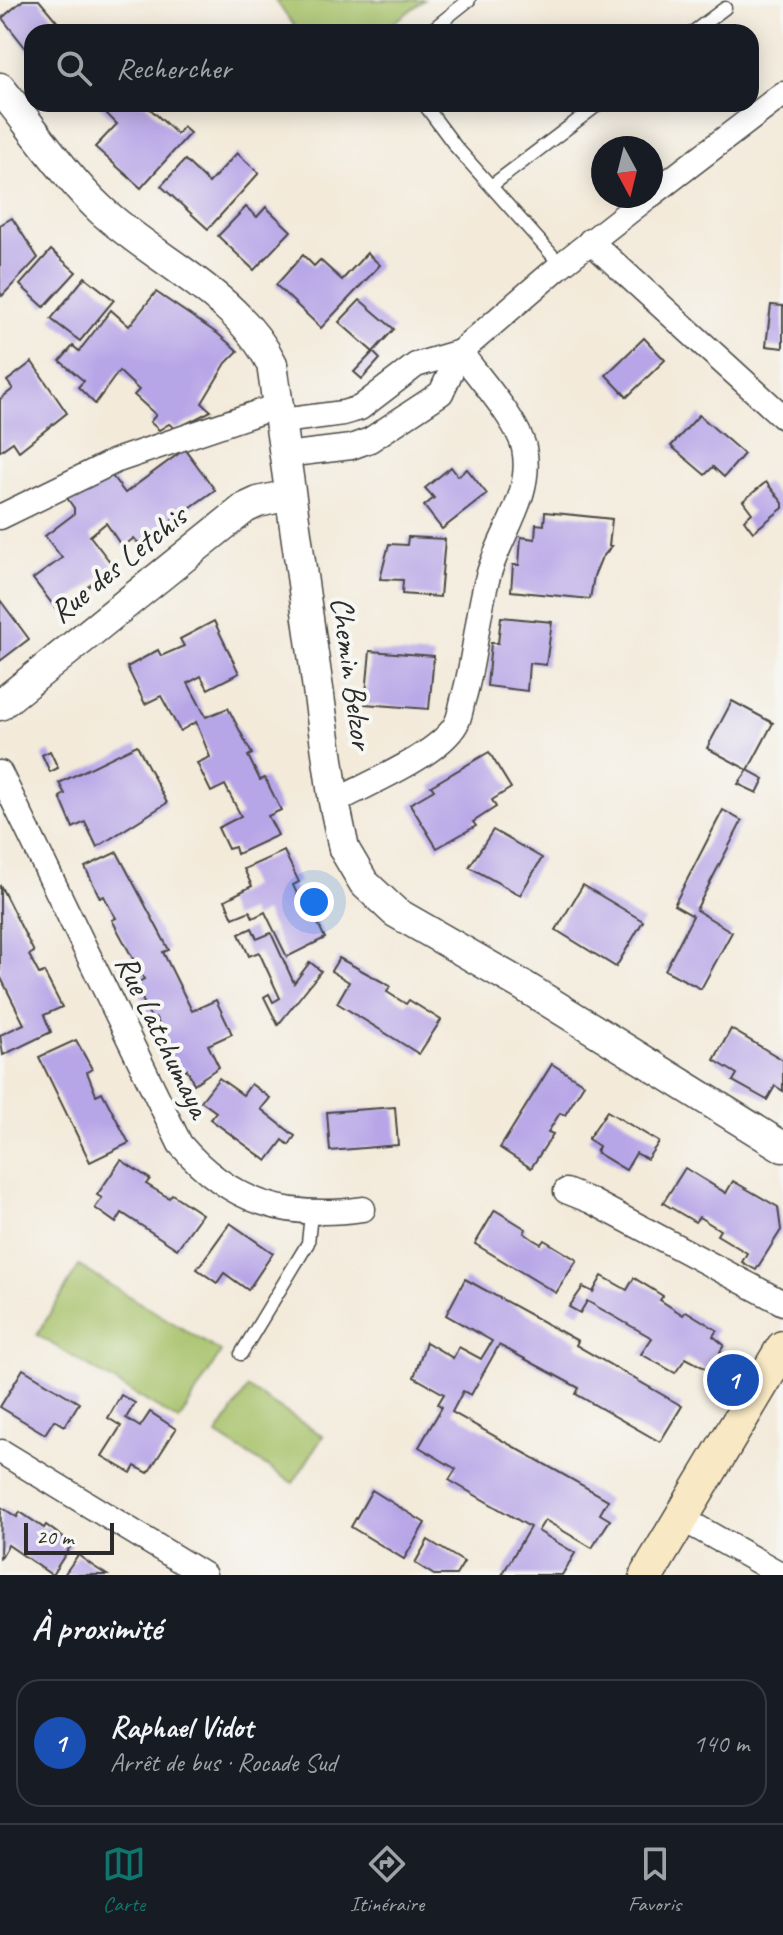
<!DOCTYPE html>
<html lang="fr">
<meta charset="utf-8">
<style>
body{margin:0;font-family:Caveat,sans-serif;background:#20242c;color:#f1f3f6}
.compass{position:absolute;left:591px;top:136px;width:72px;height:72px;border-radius:50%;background:#171b24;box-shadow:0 4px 20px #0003;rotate:173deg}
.scale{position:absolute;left:24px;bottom:20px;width:90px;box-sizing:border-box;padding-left:8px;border:4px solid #2b2b2b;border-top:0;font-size:22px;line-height:28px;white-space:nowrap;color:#2b2b2b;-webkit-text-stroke:6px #f6f6f2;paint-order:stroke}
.you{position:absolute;left:314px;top:902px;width:28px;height:28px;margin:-20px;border:6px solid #fff;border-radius:50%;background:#1a73e8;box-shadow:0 0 0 12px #1a73e833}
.badge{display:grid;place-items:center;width:52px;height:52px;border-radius:50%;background:#0f766e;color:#fff;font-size:26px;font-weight:700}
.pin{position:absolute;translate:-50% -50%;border:4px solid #fff;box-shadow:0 2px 8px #0006}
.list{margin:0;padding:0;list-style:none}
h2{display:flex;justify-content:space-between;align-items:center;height:104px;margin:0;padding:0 32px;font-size:34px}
h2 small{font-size:26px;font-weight:400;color:#9ea1a6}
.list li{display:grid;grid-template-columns:52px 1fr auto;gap:24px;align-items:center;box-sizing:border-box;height:128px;margin:0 16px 16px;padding:0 16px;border:2px solid #363941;border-radius:24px}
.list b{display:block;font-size:30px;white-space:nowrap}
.list p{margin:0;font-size:26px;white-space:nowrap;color:#9ea1a6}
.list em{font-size:26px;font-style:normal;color:#9ea1a6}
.icon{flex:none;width:44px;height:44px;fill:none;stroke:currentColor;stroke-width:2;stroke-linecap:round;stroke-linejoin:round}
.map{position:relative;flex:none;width:783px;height:1575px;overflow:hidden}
.search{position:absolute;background:#171b24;box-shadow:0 4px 20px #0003;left:24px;right:24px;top:24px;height:88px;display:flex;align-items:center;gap:20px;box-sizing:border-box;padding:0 28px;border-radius:24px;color:#9ea1a6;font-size:30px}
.sheet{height:248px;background:#171b24}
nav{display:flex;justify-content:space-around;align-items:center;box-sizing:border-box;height:112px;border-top:2px solid #363941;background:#171b24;font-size:22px;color:#9ea1a6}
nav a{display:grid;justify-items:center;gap:4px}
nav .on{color:#0f766e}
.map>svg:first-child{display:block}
.green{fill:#a6c167;stroke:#687649;stroke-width:2}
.building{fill:#b7a6e7}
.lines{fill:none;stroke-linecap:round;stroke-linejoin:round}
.service-casing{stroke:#494845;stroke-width:15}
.minor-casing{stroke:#494845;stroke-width:27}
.tertiary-casing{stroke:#494845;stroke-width:33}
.secondary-casing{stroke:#494845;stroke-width:37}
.service{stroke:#fff;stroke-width:12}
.minor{stroke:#fff;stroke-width:24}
.tertiary{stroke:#fff;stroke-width:30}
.secondary{stroke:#f8e8c3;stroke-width:34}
.labels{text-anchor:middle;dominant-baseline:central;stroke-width:8;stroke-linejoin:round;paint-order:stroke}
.street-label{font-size:32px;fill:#2b2b2b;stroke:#f6f6f2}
</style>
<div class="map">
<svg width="783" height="1575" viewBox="0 0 783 1575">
<rect width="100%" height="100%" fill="#f6f6f2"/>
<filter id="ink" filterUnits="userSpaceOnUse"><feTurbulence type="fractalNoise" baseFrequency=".0125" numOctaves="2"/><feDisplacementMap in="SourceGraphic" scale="16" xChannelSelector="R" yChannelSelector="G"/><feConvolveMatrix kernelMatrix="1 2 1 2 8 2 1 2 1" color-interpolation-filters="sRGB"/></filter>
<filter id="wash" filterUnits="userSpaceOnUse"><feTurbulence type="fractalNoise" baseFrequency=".006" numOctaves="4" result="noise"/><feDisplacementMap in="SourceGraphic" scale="32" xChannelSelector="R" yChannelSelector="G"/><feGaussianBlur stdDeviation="1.8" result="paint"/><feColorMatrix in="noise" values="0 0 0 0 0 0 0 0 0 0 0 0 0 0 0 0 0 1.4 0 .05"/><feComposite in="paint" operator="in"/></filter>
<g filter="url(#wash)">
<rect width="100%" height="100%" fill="#f3eada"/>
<g class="green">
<path d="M275,0H424L381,32H299Z"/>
<path d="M79,1266L221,1352L179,1421L37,1335Z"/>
<path d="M248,1388L323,1436L293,1483L217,1435Z"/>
</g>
<g id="blocks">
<g class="building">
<path d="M23,0H39L65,31L32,32V56L2,18Z"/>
<path d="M97,104H145L177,134L183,127L190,133L141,188L95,147L117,124Z"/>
<path d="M237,153L259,173L208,229L161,186L185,160L209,183Z"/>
<path d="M246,207L257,217L266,207L291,231L254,270L218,236Z"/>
<path d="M12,218L38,258L2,296L0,292V225Z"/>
<path d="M51,250L76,272L44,307L20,285Z"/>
<path d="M367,253L380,265L321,328L276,285L303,255L314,266L320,260L342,280Z"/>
<path d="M85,277L114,300L80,341L51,319Z"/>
<path d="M156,292L218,334L238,351L226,363L202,403L211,411L176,429L169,424L159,430L150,422L156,415L134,395L139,390L119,371L95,404L78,387L84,381L60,361L73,346L79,351L111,310L129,326Z"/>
<path d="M360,300L394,329L373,352L339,322Z"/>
<path d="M771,305L783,306V348L766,346Z"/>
<path d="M644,338L665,360L627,397L606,375Z"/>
<path d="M373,352L380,359L362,379L354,372Z"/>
<path d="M32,362L67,413L19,451L13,442L0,451V399L13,389L7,381Z"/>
<path d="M699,415L744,454L724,477L713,467L705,475L671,446Z"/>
<path d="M185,449L215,490L139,544L134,538L122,547L106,523L90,536L114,567L57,610L33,579L62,558L45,536L74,514V508L65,495L109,472L125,493Z"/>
<path d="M451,467L458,476L467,469L487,494L442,529L424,506L434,498L425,488Z"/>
<path d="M766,482L783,503V508L753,532L744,520L752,513L743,501Z"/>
<path d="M545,512L612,519L609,546H612L601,559L594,576L590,599L511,591L513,565H519L521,537L535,539L536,524L544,525Z"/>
<path d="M408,537L445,539L440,597L402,594L403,580L380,579L389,544L407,545Z"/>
<path d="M0,600L29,639L0,661Z"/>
<path d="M501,617L552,622L546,665L529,663L527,691L487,686L491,643H498Z"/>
<path d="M214,621L239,673L208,689L201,676L188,683L206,717L228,708L252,754L248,756L260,780L265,778L281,810L268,816L278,835L237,854L235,847L228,849L218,828L241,816L225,785L211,792L197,763L210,757L196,722L180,731L161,696L145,704L127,667L158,650L161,656L184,646L180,639Z"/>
<path d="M370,651L434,656L429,709L365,704Z"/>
<path d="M732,701L773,723L748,770L764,779L757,793L738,784L748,770L707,748Z"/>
<path d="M137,745L167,803L97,847L85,822L73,828L60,797L65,794L59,783Z"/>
<path d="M50,751L58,768L50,772L42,755Z"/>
<path d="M489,752L511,788L492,800L496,807L473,822L476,826L437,848L410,804L434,790L431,786Z"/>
<path d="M723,810L742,821L696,910L732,932L701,989L665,970L693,916L674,905Z"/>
<path d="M493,830L542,858L520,895L469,867Z"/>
<path d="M284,851L299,882L293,885L302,905L308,903L325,938L287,957L265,912L253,918L250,911L233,918L225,900L252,886L244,869Z"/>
<path d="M117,852L169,950L163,952L192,1011L216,1000L232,1034L208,1045L219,1067L194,1084L187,1069L177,1074L161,1040L165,1038L160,1027L156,1018L152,1020L135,984L144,979L112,920L116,918L110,908L104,896L100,898L85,867Z"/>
<path d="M0,885L34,952L29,955L39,974L44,972L62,1007L44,1015L51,1032L3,1055L0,1035L24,1024L0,976Z"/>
<path d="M583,885L643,921L616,967L556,930Z"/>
<path d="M252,928L257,939L271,933L294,983L310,962L321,971L278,1025L264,997L269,994L273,1002L280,998L259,952L249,956L239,934Z"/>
<path d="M339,958L390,986L387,992L406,1004L409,1000L441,1020L419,1054L337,1003L349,982L331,971Z"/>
<path d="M731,1029L783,1060V1091L775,1086L767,1100L733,1081L737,1074L714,1060Z"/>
<path d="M76,1040L92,1069L87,1072L96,1095L102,1092L129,1143L90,1162L39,1057Z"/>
<path d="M552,1064L584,1084L565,1115L560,1113L548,1132L553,1134L531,1168L500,1148Z"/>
<path d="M219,1078L243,1095L251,1084L270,1098L261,1109L295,1136L289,1145L283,1140L267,1161L210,1119L216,1112L201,1101Z"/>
<path d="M395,1107L398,1145L330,1151L327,1112Z"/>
<path d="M607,1111L659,1142L647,1159L636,1153L626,1170L596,1152L599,1146L588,1139Z"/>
<path d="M121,1160L150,1179L146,1184L169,1198L172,1194L202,1214L177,1249L122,1213L116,1223L95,1208L102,1198L97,1195Z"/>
<path d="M685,1168L726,1193L733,1181L778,1207L781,1230L756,1270L742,1262L747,1253L717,1235L720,1230L699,1217L695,1222L663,1203Z"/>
<path d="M495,1210L526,1229L524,1233L534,1240L541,1244L544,1240L577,1260L556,1293L475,1244Z"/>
<path d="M230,1223L273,1253L248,1290L224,1273L217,1283L197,1269Z"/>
<path d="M602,1276L627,1290L634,1278L663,1296L660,1300L683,1315L686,1311L717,1330L713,1336L724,1345L720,1352L731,1358L724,1370L712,1363L708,1370L686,1358L675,1373L641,1354L652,1338L587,1301L580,1313L569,1307L583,1287L593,1292Z"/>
<path d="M465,1279L578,1341L576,1345L682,1406L660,1442L576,1394L579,1388L499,1345L471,1395L463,1391L452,1412L608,1500L600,1514L610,1520L592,1548L545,1520L538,1531L575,1553L562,1575H502L530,1527L449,1480L456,1469L419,1447L442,1407L438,1404L444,1394L414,1377L426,1342L453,1358L459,1347L481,1359L492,1341L446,1315Z"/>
<path d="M23,1369L79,1403L65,1426L54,1420L45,1434L0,1407Z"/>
<path d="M121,1395L135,1403L126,1418L140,1427L150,1412L176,1429L148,1473L135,1466L131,1473L102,1456L121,1426L108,1418Z"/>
<path d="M372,1490L425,1523L404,1559L351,1527Z"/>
<path d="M1,1507L17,1517L20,1512L44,1528L46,1525L72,1544L52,1575L8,1545L0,1559Z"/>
<path d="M428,1540L464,1562L456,1575H434L415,1563Z"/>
<path d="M78,1555L93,1566L107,1575H64Z"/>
</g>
</g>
</g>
<g filter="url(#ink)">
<use href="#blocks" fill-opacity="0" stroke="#494845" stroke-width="2"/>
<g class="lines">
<g class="service-casing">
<g id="service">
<path d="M429,32L469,0"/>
<path d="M693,32L725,8"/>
<path d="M424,104L456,147L561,265"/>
<path d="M491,186L599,104"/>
<path d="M241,1354L308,1243L311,1214"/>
</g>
</g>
<g class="minor-casing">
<g id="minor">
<path d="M651,195L783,94"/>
<path d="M590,241L783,417"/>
<path d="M282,421L343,413L360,408L416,365L460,352L561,265L649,196"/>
<path d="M285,455L351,447L370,440L441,393L460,352"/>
<path d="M0,517L115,461L280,405"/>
<path d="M0,773L180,1144C230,1203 288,1220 363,1209"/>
<path d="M334,802C367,784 439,755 456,724C460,717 461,707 463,700C475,661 476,620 487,580C498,535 534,496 524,448C518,421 477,375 460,352"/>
<path d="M566,1191L591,1201L783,1303"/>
<path d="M2,1452L204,1575"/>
<path d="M681,1518L782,1575"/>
</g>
</g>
<g class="tertiary-casing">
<g id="tertiary">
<path d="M0,88C31,126 66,177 101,210C156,261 237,294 272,364L334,802L344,849L364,883L395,912L522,985L783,1147"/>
<path d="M0,705L245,508L258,502L289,495"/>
</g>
</g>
<g class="secondary-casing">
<path id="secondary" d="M647,1575L783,1348"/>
</g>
<use href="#service" class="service"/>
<use href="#minor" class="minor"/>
<use href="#tertiary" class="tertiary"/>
<use href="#secondary" class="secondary"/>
</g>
</g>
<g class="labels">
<g class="street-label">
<text transform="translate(118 564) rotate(-39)">Rue des Letchis</text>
<text transform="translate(352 673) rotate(82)">Chemin Belzor</text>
<text transform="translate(163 1036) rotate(64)">Rue Latchumaya</text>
</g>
</g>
</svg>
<svg class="compass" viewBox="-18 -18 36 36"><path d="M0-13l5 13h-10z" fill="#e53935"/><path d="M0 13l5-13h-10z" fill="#9ea1a6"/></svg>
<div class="scale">20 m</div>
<div class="you"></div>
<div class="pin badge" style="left:733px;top:1380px;background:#1a4fb4">1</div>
<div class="search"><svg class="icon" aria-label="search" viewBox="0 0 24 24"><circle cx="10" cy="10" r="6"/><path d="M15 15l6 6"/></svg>Rechercher</div>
</div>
<section class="sheet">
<h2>À proximité<small></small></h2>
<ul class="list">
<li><span class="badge" style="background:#1a4fb4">1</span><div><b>Raphael Vidot</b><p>Arrêt de bus · Rocade Sud</p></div><em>140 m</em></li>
</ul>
</section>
<nav>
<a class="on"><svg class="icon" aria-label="map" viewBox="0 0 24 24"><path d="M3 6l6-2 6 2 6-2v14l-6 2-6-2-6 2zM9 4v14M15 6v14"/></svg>Carte</a>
<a><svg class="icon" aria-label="directions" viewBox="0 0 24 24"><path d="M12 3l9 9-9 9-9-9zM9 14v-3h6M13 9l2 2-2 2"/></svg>Itinéraire</a>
<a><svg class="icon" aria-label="saved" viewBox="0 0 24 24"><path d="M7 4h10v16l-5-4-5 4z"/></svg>Favoris</a>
</nav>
